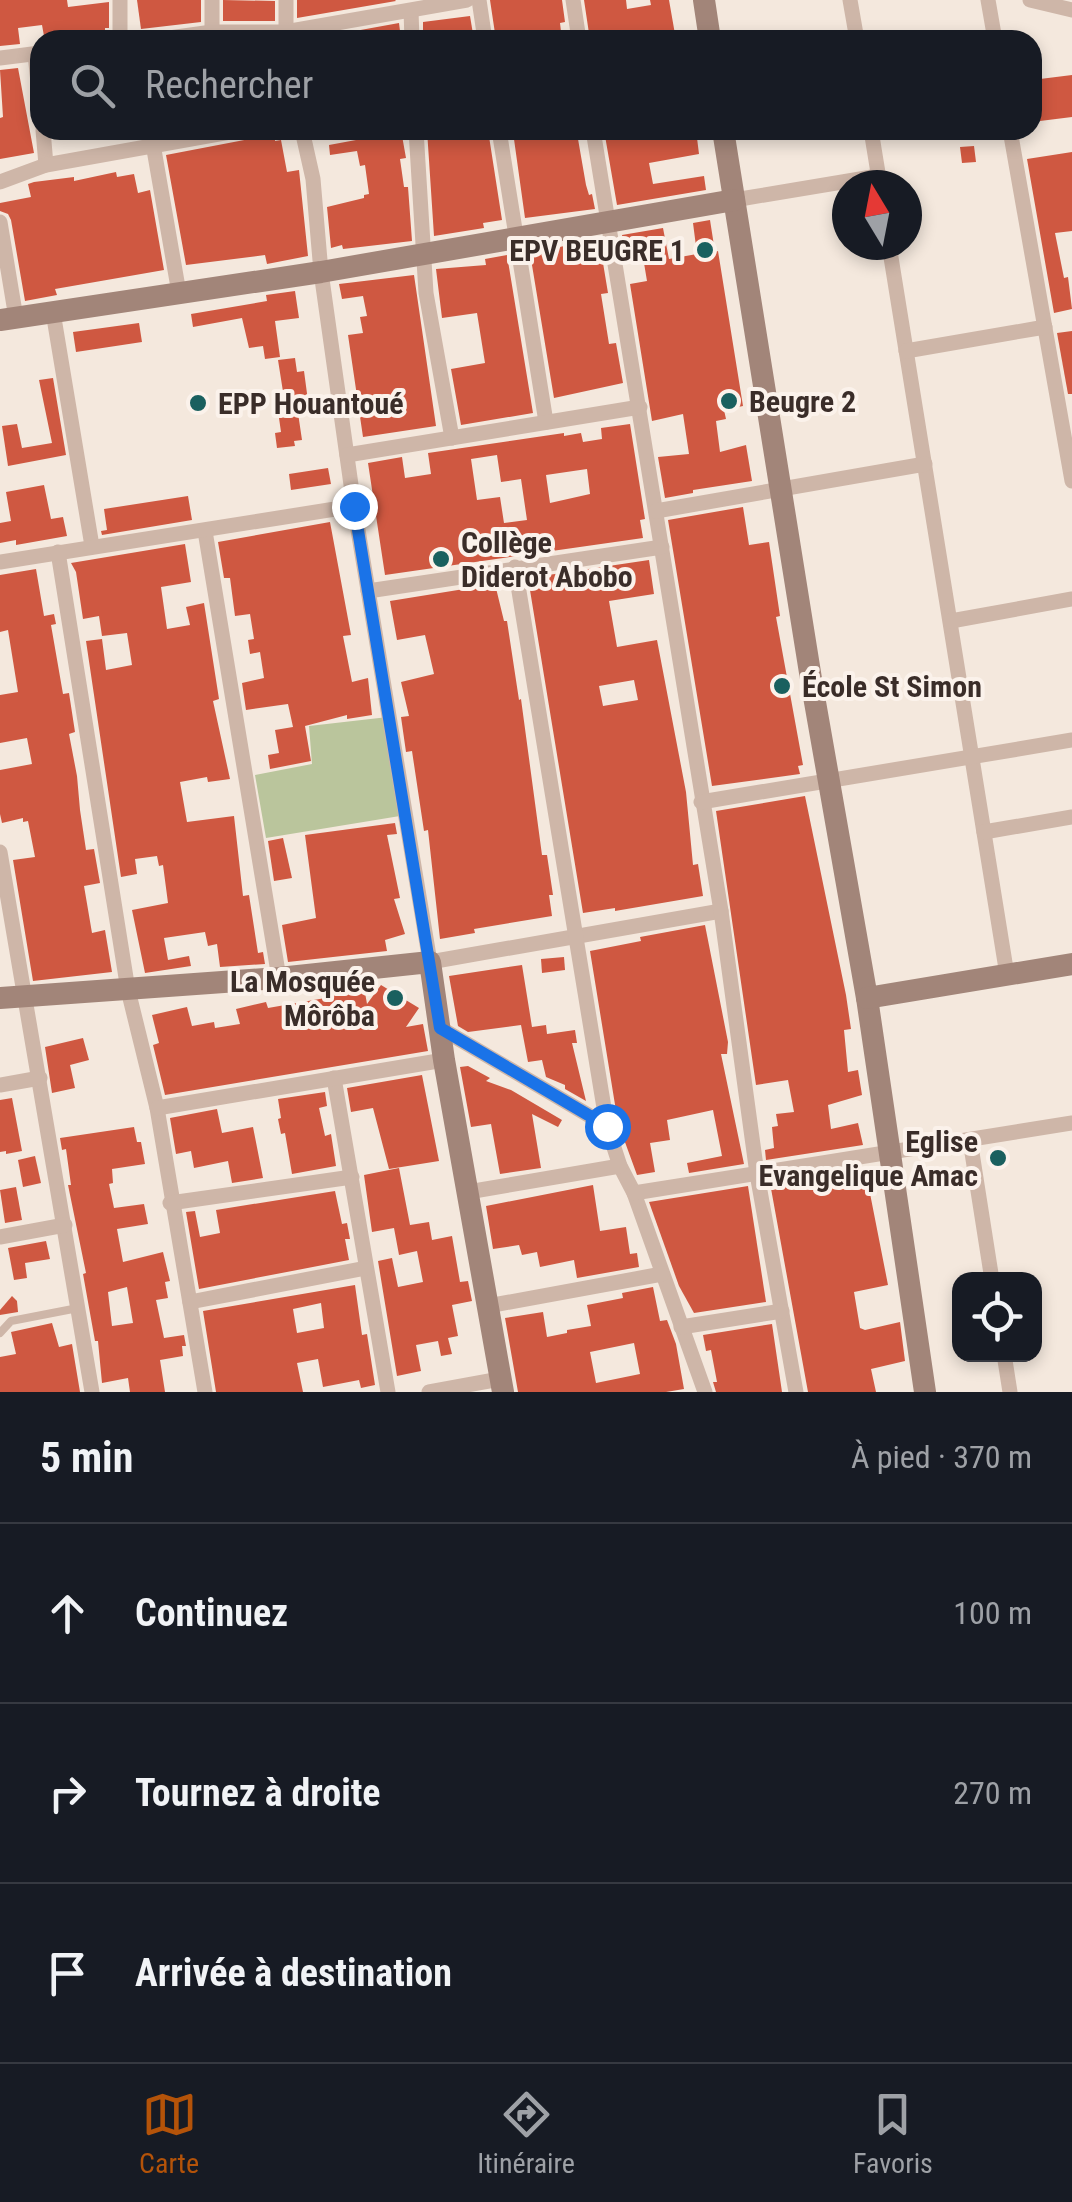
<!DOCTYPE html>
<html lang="fr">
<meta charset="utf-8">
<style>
body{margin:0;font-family:"Roboto Condensed",sans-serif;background:#20242c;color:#f1f3f6}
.controls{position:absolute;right:30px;bottom:30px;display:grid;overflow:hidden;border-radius:20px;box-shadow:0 5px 15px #0003}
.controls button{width:90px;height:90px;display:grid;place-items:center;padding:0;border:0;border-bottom:2px solid #363941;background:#171b24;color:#f1f3f6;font:50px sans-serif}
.compass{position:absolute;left:832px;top:170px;width:90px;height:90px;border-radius:50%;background:#171b24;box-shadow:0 5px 15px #0003;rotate:350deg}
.stop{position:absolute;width:30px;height:30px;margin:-22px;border:8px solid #1a73e8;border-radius:50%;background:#fff}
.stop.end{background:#1a73e8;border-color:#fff;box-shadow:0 2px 10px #0008}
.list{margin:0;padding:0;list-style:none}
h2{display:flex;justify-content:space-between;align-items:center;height:130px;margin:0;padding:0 40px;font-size:42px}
h2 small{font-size:32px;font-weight:400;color:#9ea1a6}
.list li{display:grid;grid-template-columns:65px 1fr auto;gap:30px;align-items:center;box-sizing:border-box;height:180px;padding:0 40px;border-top:2px solid #363941}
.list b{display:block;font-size:38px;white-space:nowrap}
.list em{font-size:32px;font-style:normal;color:#9ea1a6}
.icon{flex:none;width:55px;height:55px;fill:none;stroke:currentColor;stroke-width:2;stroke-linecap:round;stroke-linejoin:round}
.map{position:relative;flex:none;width:1072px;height:1392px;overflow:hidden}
.search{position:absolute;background:#171b24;box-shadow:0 5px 15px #0003;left:30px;right:30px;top:30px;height:110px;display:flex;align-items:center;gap:25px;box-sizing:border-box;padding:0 35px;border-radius:30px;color:#9ea1a6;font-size:38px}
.sheet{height:670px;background:#171b24}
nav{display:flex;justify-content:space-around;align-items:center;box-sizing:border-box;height:140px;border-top:2px solid #363941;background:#171b24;font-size:28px;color:#9ea1a6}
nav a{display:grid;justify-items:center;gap:5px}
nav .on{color:#b45309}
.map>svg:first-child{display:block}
.green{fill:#bac59c}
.building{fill:#cf5841;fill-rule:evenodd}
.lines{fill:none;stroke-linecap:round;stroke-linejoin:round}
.lane{stroke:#ceb6a8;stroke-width:8}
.street{stroke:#ceb6a8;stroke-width:15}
.secondary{stroke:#a28579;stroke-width:22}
.route{stroke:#1a73e8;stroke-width:12}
.poi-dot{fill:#1a605f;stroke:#fbf2eb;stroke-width:4}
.labels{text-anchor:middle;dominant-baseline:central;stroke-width:8;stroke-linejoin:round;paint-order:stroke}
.poi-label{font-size:30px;font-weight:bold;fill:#3a2d29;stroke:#fbf2eb;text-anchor:start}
</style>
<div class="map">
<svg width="1072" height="1392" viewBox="0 0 1072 1392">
<rect width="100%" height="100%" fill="#f4e8dd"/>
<path class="green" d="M388,717L406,815L266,838L255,775L312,764L309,726Z"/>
<g class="building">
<path d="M0,0H67L68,7L109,2V28H105V35L70,39L69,33L44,36L42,25L18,28L20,44L0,46Z"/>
<path d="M137,0H201V22L141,29Z"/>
<path d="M223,0L275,1V21H223Z"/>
<path d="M297,0H395L396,1L297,18Z"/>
<path d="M490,0H562L565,22L560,23L562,40H496Z"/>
<path d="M584,0H626L627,9L651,5L650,0H669L676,40H590Z"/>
<path d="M470,16L474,40H423V22Z"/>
<path d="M399,23L401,39L333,40V35Z"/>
<path d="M18,68L34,153L0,159V118L3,117L0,70Z"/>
<path d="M1072,75V117L1032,122V80Z"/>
<path d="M354,130H401L406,158L400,159L404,187H408L412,241L343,249L342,245L331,248L327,207L364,198V195L369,194L365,165L360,166L357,151L330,155L329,145L356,140Z"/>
<path d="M427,130H488L502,220L483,223L484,228L434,236Z"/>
<path d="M528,130H582L583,138L578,139L586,185L589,195L592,194L595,209L525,218L513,132Z"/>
<path d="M604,130H696L699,154L649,163L653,184L704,176L706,190L617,205Z"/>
<path d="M275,134V141L281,140L287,172L299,170L308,256L267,264L265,255L186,265L166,155Z"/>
<path d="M974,146L976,162L962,163L960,147Z"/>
<path d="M1072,152V231L1055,233L1064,278L1068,277L1072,309L1054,313L1027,159Z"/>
<path d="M116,172L117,177L134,174L138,193L150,190L164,270L55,289L57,295L25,301L11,220L8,214L0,211V203L31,197L28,184L34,182L74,177V181Z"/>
<path d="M710,220L715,252L718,251L743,406L724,410L726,419L716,421L720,452L746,445L752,481L693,490V493L665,498L658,457L689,454L683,414L652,421L630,284L647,281L643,257L626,260L622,235L663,228L669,259L697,254L693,223Z"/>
<path d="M599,239L608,293L601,294L609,344L616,343L623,383L554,398L530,253Z"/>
<path d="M507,255L533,413L461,425L451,369L485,363L477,313L442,318L436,269L486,265L485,259Z"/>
<path d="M414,275L436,426L363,437L348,335L363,333L360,317L367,316L363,296L342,299L339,284Z"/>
<path d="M295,291L299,318L275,321L280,357L265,359L263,346L249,348L242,318L193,327L191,314L267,301L266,295Z"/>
<path d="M139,323L142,342L76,352L73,332Z"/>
<path d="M1072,331V394H1068L1057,333Z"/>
<path d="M295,358L297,372L304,371L308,401L301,402L303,413H298L302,440L294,441L295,446L277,448L275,433L281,432L279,418L287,417L278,360Z"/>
<path d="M53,378L66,455L8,466L2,426L17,424L22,448L52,443L39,380Z"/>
<path d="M630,424L645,519L640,520L643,538L385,575L368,463L402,457L405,478L431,474L428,453L564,433V436L581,433L583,442L602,439L601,428ZM497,455L501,482L521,479L527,520L504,523L500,497L477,500L471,459ZM587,469L590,494L550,503L546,475Z"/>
<path d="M328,468L331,484L291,490L289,474Z"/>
<path d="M44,485L51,519L63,517L67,536L16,545V540L0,543V523L11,521L6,492Z"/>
<path d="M188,496L192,520L102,535L101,531L107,530L104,509Z"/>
<path d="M743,507L749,545L769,542L780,616L776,617L803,765L798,766L800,774L712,786L668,520Z"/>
<path d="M330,522L351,635L343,636L352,682L368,678L372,715L347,719V715L305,726L311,761L270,769L268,755L279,753L275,730L293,727L288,704L246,710L242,683L264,678L260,652L250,654L248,640L254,639L250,614L235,616L230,578H224L218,542Z"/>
<path d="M185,544L191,582L161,587L167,629L190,625L186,607L204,603L219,699L213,701L230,779L208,782L207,777L180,782L187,822L234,816L243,896L249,895L258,953L263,952L265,964L220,967L217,944L208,946L205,932L164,938L168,960L189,956L191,966L145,973L132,910L168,903L163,865L159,866L157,856L135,859L137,874L121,877L86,641L102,639L106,670L132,665L127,633L102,636L99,616L83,619L76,572L71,563Z"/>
<path d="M649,560L654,594L609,601L617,647L657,640L686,792L693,865L698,864L703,896L615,911V908L583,913L528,578ZM634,680L638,700L603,706L599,686Z"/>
<path d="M36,569L44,616L54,614L56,624L51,625L63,694L69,693L75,732L69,734L77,776L80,810L86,850L94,849L100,883L84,886L92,933L105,930L112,972L33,981L13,860L35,857L28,821L23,822V818L2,823L0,814V770L32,764L27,738L0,743V695L18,692L8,630L0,632V575Z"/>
<path d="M495,584L504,621H507L519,700L521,699L542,855H547L553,895H549L552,916L474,929L475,933L440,939L428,830L424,831L412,751L406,752L401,717L409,716L401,682L434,674L425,635L397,640L390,601Z"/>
<path d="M805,796L846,995L851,1029L844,1030L848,1072L858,1070L862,1095L828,1105L831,1129L858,1123L863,1145L766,1160L765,1150L774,1148L772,1127L778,1126L776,1114L794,1112L788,1080L756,1085L716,811Z"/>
<path d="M395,823L397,834L387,835L400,898L394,899L405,934L385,940L387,951L288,962L282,925L316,918L305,835Z"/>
<path d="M283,838L292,878L274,881L268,841Z"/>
<path d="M705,925L728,1042L727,1054H721L744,1164L689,1173L687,1163L722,1156L713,1110L667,1120L670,1140L650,1143L655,1172L637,1175L618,1123L590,951L641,941L640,937Z"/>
<path d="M564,957L565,970L542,973L541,959Z"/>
<path d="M522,965L532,1027L546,1025L547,1034L575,1030L577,1043H572L586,1101L565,1089V1085L546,1077L542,1060L528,1062L521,1025L468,1032L458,1026L449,976Z"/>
<path d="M381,985L419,1008L406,1027L423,1024L428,1051L165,1095L153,1045L159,1043L152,1015L187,1007L192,1026L214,1022L215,1028L240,1024L236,1009L266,1002L268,1008L331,997L330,993L364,987L367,1004Z"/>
<path d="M83,1038L89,1060L70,1065L75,1088L52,1093L45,1047Z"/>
<path d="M468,1066L490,1078L486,1081L511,1090L562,1120L558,1127L532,1114L541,1168L500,1174L491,1124L471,1127L460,1067Z"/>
<path d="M422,1075L439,1161L389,1169L373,1108L351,1112L347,1088Z"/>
<path d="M325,1092L327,1106L319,1108L325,1136L331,1134L336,1166L292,1174L285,1133L281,1134L278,1119L281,1118L278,1099Z"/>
<path d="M12,1098L22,1151L6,1154V1151L0,1152V1100Z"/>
<path d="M217,1109L222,1133L253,1127L263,1178L232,1183L228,1161L194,1168L191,1151L176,1154L170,1118Z"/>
<path d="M134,1127L137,1142H141L145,1164L112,1169L113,1183L109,1184L114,1208L144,1204L148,1224L117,1229L123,1262L163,1252L170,1281L165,1282L168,1298L156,1300L164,1338L184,1335L186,1346H182L183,1356L160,1360L165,1392H130L128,1378L102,1383L98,1341H95L83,1274L86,1273L68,1185H71L66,1149L62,1150L60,1138ZM127,1287L133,1323L112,1326L108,1292Z"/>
<path d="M35,1156L41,1183L23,1187L18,1160Z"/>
<path d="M399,1168L410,1225L429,1222L432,1240L452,1236L460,1282L468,1281L472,1301L452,1305L458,1336L448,1338L452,1354L441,1356L438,1341L416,1345L421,1371L397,1376L378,1261L392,1258L398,1287L423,1282L417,1251L399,1255L394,1228L372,1232L364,1175Z"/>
<path d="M865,1168L888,1285L854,1292L860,1328L865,1330L900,1322L905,1361L871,1369L876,1392H808L770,1183Z"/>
<path d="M593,1185L600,1231L626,1227L630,1254L637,1253L639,1267L577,1278L574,1260L540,1267L537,1252L522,1255L519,1245L493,1249L486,1206Z"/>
<path d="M748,1186L766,1302L694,1313L679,1286L649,1202Z"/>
<path d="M16,1187L22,1220L5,1223L0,1190Z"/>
<path d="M335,1191L342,1224L347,1223L350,1239H345L349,1260L199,1289L186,1212L195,1211L200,1237L220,1233L216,1210Z"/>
<path d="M46,1241L50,1259L25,1263L27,1278L14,1280L8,1248Z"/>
<path d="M355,1285L362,1335L367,1334L375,1385L361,1388L359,1380L323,1387L318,1359L297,1363L303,1392H216L203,1311ZM321,1303L324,1328L297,1333L293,1309Z"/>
<path d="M653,1287L660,1321L667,1320L676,1344L684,1389L666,1392H518L505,1318L543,1312L547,1337L567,1333V1330L591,1326L587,1305L623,1298L622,1293ZM634,1343L640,1374L596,1383L590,1352Z"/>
<path d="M12,1296L17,1301L18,1312L0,1315V1310Z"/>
<path d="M52,1323L59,1347L72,1344L80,1392H0V1357L16,1354L11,1332Z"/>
<path d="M772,1324L782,1392H716L713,1382H717L711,1350L706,1351L703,1335Z"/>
</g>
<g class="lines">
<path class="lane" d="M0,1333L11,1321L78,1308"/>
<g class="street">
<path d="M212,0V32"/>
<path d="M286,0V40"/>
<path d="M479,0L485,40"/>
<path d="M573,0L579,40"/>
<path d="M850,0L857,40"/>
<path d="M988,0L995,40"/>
<path d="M1030,0L1072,10"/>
<path d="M411,11L412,40"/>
<path d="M120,40V0"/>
<path d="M155,40L212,32H285L467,0"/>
<path d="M35,54L40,102"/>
<path d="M0,58L40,53"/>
<path d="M43,130L46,165"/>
<path d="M302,130L313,179L321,272L354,506L430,962L721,911"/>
<path d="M416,130L426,293L452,438"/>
<path d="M499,130L546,422"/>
<path d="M593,130L721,911L757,1174L796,1392"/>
<path d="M871,130L880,185"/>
<path d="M1010,130L1072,481"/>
<path d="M153,144L179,293"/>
<path d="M0,182L46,165L241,130"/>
<path d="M734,200L878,176"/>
<path d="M0,222L16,318"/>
<path d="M889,245L1007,975"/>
<path d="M53,312L92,546"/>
<path d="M906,351L1045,327"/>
<path d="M347,455L640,407"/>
<path d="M656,511L925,464"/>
<path d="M205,531L279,978"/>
<path d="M58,552L128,990L157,1108L205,1392"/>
<path d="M0,562L354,506"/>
<path d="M515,567L607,1126L620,1166L634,1193L705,1392"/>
<path d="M368,591L662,547"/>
<path d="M951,621L1072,599"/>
<path d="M701,802L1072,740"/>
<path d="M984,832L1072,817"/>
<path d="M0,852L92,1392"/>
<path d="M440,1028L607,1126"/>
<path d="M334,1078L388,1392"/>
<path d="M0,1085L40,1078"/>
<path d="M157,1108L444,1060"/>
<path d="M970,1140L992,1280"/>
<path d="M468,1192L620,1166"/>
<path d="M634,1193L1072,1123"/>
<path d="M170,1203L352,1177"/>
<path d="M0,1237L65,1225"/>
<path d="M190,1302L366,1268"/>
<path d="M488,1306L662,1274"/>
<path d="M681,1327L782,1311"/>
<path d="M1004,1354L1010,1392"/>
<path d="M429,1392L500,1379"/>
</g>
<g class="secondary">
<path d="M704,0L710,40"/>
<path d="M723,130L812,685L867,998L925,1392"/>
<path d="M0,320L321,272L734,200"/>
<path d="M0,998L279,978L430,962L444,1060L503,1392"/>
<path d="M867,998L1072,964"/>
</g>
</g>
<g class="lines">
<path class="route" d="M354,506L440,1028L607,1126"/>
</g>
<g class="poi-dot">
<circle cx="705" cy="250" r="10"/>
<circle cx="729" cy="401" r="10"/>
<circle cx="198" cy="403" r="10"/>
<circle cx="441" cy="559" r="10"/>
<circle cx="782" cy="686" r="10"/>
<circle cx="395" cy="998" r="10"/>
<circle cx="998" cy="1158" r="10"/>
</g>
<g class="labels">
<g class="poi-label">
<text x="685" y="250" text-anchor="end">EPV BEUGRE 1</text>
<text x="749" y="401">Beugre 2</text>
<text x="218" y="403">EPP Houantoué</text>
<text x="461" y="542">Collège<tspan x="461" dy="34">Diderot Abobo</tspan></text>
<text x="802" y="686">École St Simon</text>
<text x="375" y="981" text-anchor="end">La Mosquée<tspan x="375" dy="34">Môrôba</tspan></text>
<text x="978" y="1141" text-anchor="end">Eglise<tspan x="978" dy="34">Evangelique Amac</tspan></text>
</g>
</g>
</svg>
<div class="controls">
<button><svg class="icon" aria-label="locate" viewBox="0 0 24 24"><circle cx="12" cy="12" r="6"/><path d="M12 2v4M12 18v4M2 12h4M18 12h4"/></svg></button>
</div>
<svg class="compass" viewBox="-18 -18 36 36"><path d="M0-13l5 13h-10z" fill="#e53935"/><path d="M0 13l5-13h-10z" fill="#9ea1a6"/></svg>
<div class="stop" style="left:607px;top:1126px"></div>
<div class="stop end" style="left:354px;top:506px"></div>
<div class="search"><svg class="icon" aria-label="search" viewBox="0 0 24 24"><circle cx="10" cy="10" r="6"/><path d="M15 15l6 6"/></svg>Rechercher</div>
</div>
<section class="sheet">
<h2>5 min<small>À pied · 370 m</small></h2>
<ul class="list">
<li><svg class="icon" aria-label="ahead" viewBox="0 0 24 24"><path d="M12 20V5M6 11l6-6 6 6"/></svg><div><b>Continuez</b></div><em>100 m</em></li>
<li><svg class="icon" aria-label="right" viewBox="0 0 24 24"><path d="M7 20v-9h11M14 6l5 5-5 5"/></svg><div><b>Tournez à droite</b></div><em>270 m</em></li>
<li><svg class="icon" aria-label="arrive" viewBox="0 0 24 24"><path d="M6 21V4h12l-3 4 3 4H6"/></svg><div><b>Arrivée à destination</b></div></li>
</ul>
</section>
<nav>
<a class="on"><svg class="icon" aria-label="map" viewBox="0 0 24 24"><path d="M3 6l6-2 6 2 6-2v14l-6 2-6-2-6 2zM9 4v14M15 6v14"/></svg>Carte</a>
<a><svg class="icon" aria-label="directions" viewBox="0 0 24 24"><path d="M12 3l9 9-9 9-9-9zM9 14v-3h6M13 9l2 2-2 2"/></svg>Itinéraire</a>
<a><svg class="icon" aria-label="saved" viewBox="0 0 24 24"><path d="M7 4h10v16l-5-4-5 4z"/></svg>Favoris</a>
</nav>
